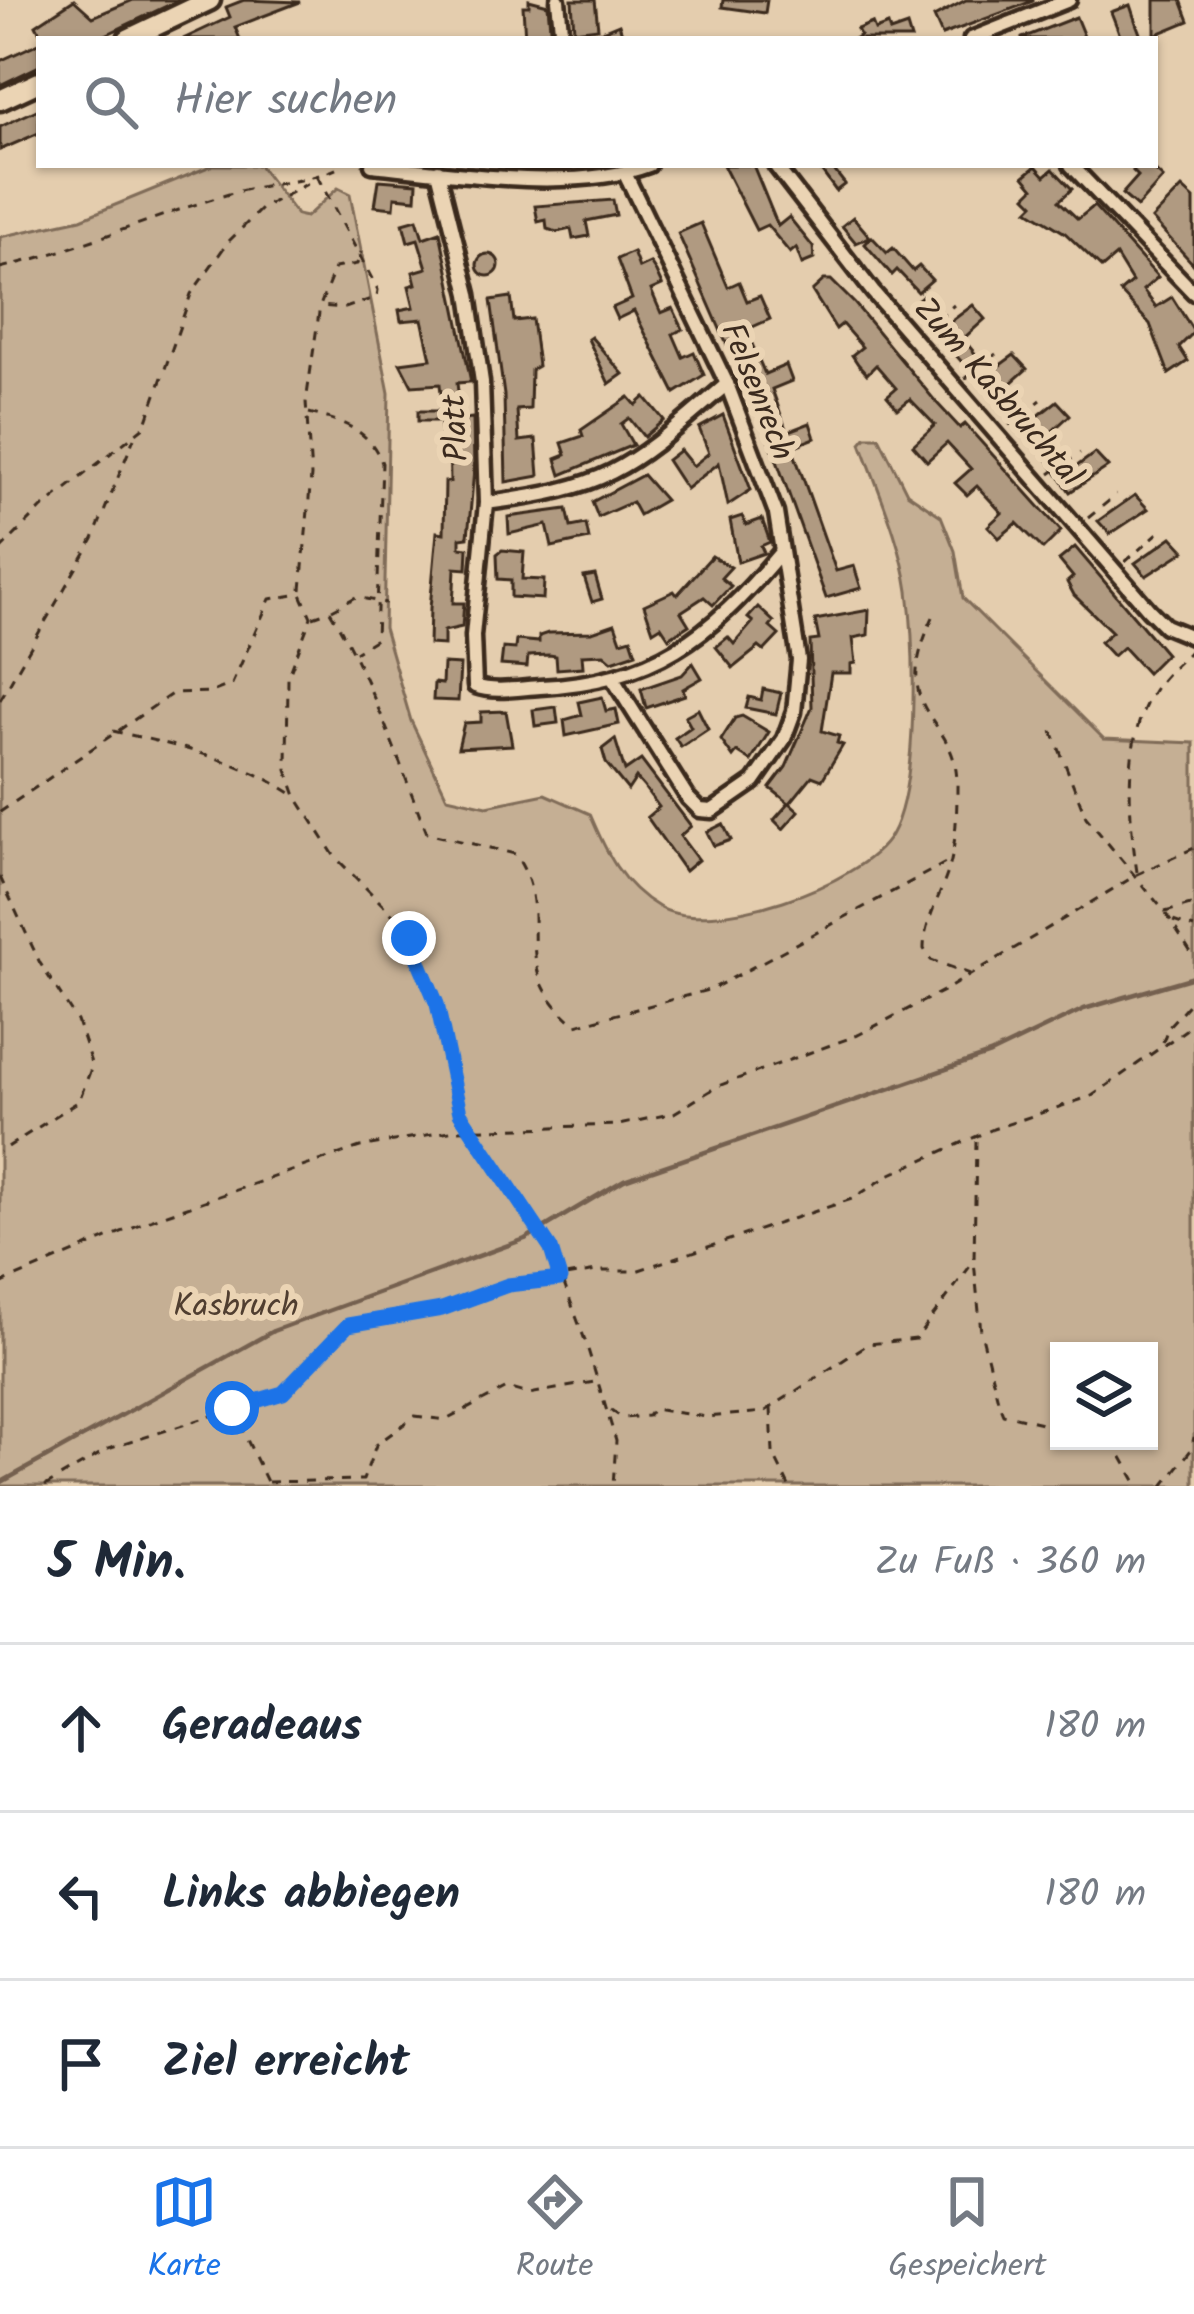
<!DOCTYPE html>
<html lang="de">
<meta charset="utf-8">
<style>
body{margin:0;font-family:Kalam,sans-serif;background:#f6f6f7;color:#1f2937}
.controls{position:absolute;right:36px;bottom:36px;display:grid;overflow:hidden;border-radius:0px;box-shadow:0 3px 9px #0004}
.controls button{width:108px;height:108px;display:grid;place-items:center;padding:0;border:0;border-bottom:3px solid #e0e1e3;background:#fff;color:#1f2937;font:60px sans-serif}
.stop{position:absolute;width:36px;height:36px;margin:-27px;border:9px solid #1a73e8;border-radius:50%;background:#fff}
.stop.end{background:#1a73e8;border-color:#fff;box-shadow:0 3px 12px #0008}
.list{margin:0;padding:0;list-style:none}
h2{display:flex;justify-content:space-between;align-items:center;height:156px;margin:0;padding:0 48px;font-size:51px}
h2 small{font-size:39px;font-weight:400;color:#747a83}
.list li{display:grid;grid-template-columns:78px 1fr auto;gap:36px;align-items:center;box-sizing:border-box;height:168px;padding:0 48px;border-top:3px solid #e0e1e3}
.list b{display:block;font-size:45px;white-space:nowrap}
.list em{font-size:39px;font-style:normal;color:#747a83}
.icon{flex:none;width:66px;height:66px;fill:none;stroke:currentColor;stroke-width:2;stroke-linecap:round;stroke-linejoin:round}
.map{position:relative;flex:none;width:1194px;height:1486px;overflow:hidden}
.search{position:absolute;background:#fff;box-shadow:0 3px 9px #0004;left:36px;right:36px;top:36px;height:132px;display:flex;align-items:center;gap:30px;box-sizing:border-box;padding:0 42px;border-radius:0px;color:#747a83;font-size:45px}
.sheet{height:660px;background:#fff}
nav{display:flex;justify-content:space-around;align-items:center;box-sizing:border-box;height:168px;border-top:3px solid #e0e1e3;background:#fff;font-size:33px;color:#747a83}
nav a{display:grid;justify-items:center;gap:6px}
nav .on{color:#1a73e8}
.map>svg:first-child{display:block}
.green{fill:#c5af94;stroke:#806c59;stroke-width:3;fill-rule:evenodd}
.lines{fill:none;stroke-linecap:round;stroke-linejoin:round}
.stream{stroke:#74614f;stroke-width:4.5}
.building{fill:#b09a81;stroke:#3b2a1e;stroke-width:3}
.street-casing{stroke:#3b2a1e;stroke-width:21}
.secondary-casing{stroke:#3b2a1e;stroke-width:27}
.path{stroke:#3b2a1e;stroke-width:3;stroke-dasharray:9 9;stroke-linecap:butt}
.street{stroke:#ebd4b4;stroke-width:12}
.secondary{stroke:#ebd4b4;stroke-width:18}
.route{stroke:#1a73e8;stroke-width:15}
.labels{text-anchor:middle;dominant-baseline:central;stroke-width:12;stroke-linejoin:round;paint-order:stroke}
.street-label{font-size:33px;fill:#3b2a1e;stroke:#ebd4b4}
.park-label{font-size:33px;fill:#503e30;stroke:#ebd4b4}
</style>
<div class="map">
<svg width="1194" height="1486" viewBox="0 0 1194 1486">
<rect width="100%" height="100%" fill="#e4cdae"/>
<filter id="ink" filterUnits="userSpaceOnUse"><feTurbulence type="fractalNoise" baseFrequency=".00833" numOctaves="2"/><feDisplacementMap in="SourceGraphic" scale="24" xChannelSelector="R" yChannelSelector="G"/><feConvolveMatrix kernelMatrix="1 2 1 2 8 2 1 2 1" color-interpolation-filters="sRGB"/></filter>
<g filter="url(#ink)">
<path class="green" d="M213,165H259L297,215L306,217L338,188L350,194L389,393L384,628L411,721L447,797L487,806L545,794L590,814C606,852 621,885 659,907C710,937 862,885 891,835C919,787 915,648 908,591C901,541 878,490 861,443L866,437H879L907,493L941,516L955,551L963,598L1104,739L1194,743V1486H0V237L81,219ZM1059,1351H1149V1441H1059Z"/>
<g class="lines">
<path class="stream" d="M0,1483L273,1331L525,1239L624,1180L990,1054L1084,1009L1194,977"/>
</g>
<g class="building">
<path d="M74,0L93,17L133,0H179L97,39H43L36,25Z"/>
<path d="M244,0L300,2L235,27L240,39H183L230,17L226,7Z"/>
<path d="M529,0L548,5L551,39H525L523,6H529Z"/>
<path d="M572,0H595L598,28L574,31Z"/>
<path d="M723,0H767L765,13L722,7Z"/>
<path d="M966,0H1033V1L942,35L934,17Z"/>
<path d="M1155,0H1181L1189,21L1155,35Z"/>
<path d="M1130,5L1136,23L1142,39H1121L1118,30L1111,12Z"/>
<path d="M1076,17L1085,39H1022V38Z"/>
<path d="M872,23L875,30L888,25L890,32L907,26L911,39H854L860,35L857,29Z"/>
<path d="M619,24L623,36L583,39Z"/>
<path d="M39,43V66L0,85V61Z"/>
<path d="M39,109V133L0,150V127Z"/>
<path d="M723,165H753L778,226L789,217L813,247L814,259L802,264L796,248L790,253L767,225L756,230Z"/>
<path d="M817,165H830L845,184L836,191Z"/>
<path d="M1138,165H1149L1163,178L1137,207L1122,194L1138,176L1133,171Z"/>
<path d="M1036,166L1045,176L1053,169L1072,189L1059,201L1078,219L1094,206L1158,277L1143,290L1156,307L1172,297L1194,332L1179,347L1188,361L1169,374L1150,324L1120,292L1132,282L1116,256L1102,268L1065,233L1028,210L1034,204L1026,196L1034,188L1024,176Z"/>
<path d="M379,180L417,183L416,199L395,197L394,208L375,206Z"/>
<path d="M1182,188L1194,199V265L1152,219Z"/>
<path d="M613,200L616,215L586,221L589,236L573,239L571,229L557,232L547,229L546,220L538,222L535,206Z"/>
<path d="M853,217L870,237L856,243L842,226Z"/>
<path d="M417,219L423,238L440,232L471,382L457,383L460,410L464,419L473,418L474,470L468,537L460,538V547L468,548L467,569L455,568L454,588L453,603H464L462,627L444,631V645L429,644L430,608L437,532L444,533L445,482H450L449,434H441V421H418V411H443L440,384L412,386L400,363L431,359L422,319L401,321L399,310L414,307L409,286L416,284L413,272L427,268L418,239L408,242L403,223Z"/>
<path d="M701,223L728,287L739,282L747,301L760,296L770,319L746,330L765,374L786,365L792,381L772,389L787,432L810,423L815,438L792,447L836,571L854,566L861,588L826,598L752,391L748,393L678,233Z"/>
<path d="M872,237L887,253L893,248L913,271L919,266L932,280L918,292L897,270L892,275L865,244Z"/>
<path d="M633,252L639,268L650,263L656,272L662,285L651,290L661,313L673,308L683,329L673,334L683,357L694,352L704,375L675,393L634,311L617,319L612,308L632,299L617,259Z"/>
<circle cx="488" cy="265" r="11"/>
<path d="M824,280H831L855,304L936,402L960,428L965,424L1061,531L1043,549L1017,523L999,538L988,526L1002,513L977,486L967,495L955,483L971,469L947,443L927,461L913,445L935,425L910,399L898,409L887,396L896,388L876,365L867,374L858,364L852,355L862,347L842,324L836,329L812,291Z"/>
<path d="M923,295L949,323L973,305L985,319L963,339L978,357L992,371L1014,355L1027,369L1004,389L1033,420L1057,401L1070,415L1047,436L1073,469L1095,453L1108,467L1070,492L1043,453L911,305Z"/>
<path d="M511,297L514,321L532,319L538,366L531,370L530,409L517,410L519,441L536,439L539,476L506,482L504,395L491,300Z"/>
<path d="M591,337L623,374L609,384L588,339Z"/>
<path d="M629,397L636,405L645,397L664,420L644,437L629,418L621,424L633,445L561,475L556,459L566,455L562,443L583,436L581,430Z"/>
<path d="M723,415L751,490L728,505L719,463L686,489L667,460L680,450L693,466L709,453L699,428Z"/>
<path d="M643,475L665,500L639,515L632,502L598,517L592,502Z"/>
<path d="M1135,495L1148,509L1110,534L1098,521Z"/>
<path d="M567,509L571,527L586,524L589,539L552,547L547,525L509,534L508,517Z"/>
<path d="M742,516L746,525L762,519L770,542L761,546L764,553L738,562L730,520Z"/>
<path d="M1172,537L1185,551L1146,576L1135,563Z"/>
<path d="M1075,547L1166,654L1147,673L1123,647L1113,656L1100,642L1112,632L1074,595L1067,582L1073,577L1059,560Z"/>
<path d="M502,550L524,552L522,579L544,580L543,599L511,597V580L498,579L497,554Z"/>
<path d="M712,556L731,567L721,578L731,586L713,605L704,597L681,612L689,625L669,638L661,626L653,631L644,605L674,591L677,595Z"/>
<path d="M595,575L602,599L592,602L584,577Z"/>
<path d="M758,607L774,622L770,627L779,635L764,651L759,647L733,668L716,647L728,637L734,644L753,622L748,618Z"/>
<path d="M869,610L868,635L853,638L856,663L851,664V673H831L822,731L839,736L837,743L843,745L822,780L812,776L790,803L799,811L783,829L774,820L789,803L770,788L786,767L812,707L810,641L819,640L815,620Z"/>
<path d="M615,624L621,641L631,638L636,653L612,661L604,654L582,655L583,667L557,669L556,656L549,655L528,656L527,667L501,665L503,648L515,649L516,640L539,642V636L548,633L592,632Z"/>
<path d="M693,663L702,678L683,689L685,695L646,708L641,689L682,675Z"/>
<path d="M443,664L460,665L458,701L433,700L434,683L442,684Z"/>
<path d="M763,689L781,693L776,714L746,708L749,697L761,700Z"/>
<path d="M602,697L606,711L616,709L619,724L566,736L564,720L582,715L579,702Z"/>
<path d="M556,707L558,723L535,726L533,710Z"/>
<path d="M698,709L708,729L681,747L675,738L691,727L685,716Z"/>
<path d="M506,711L512,745L458,748L464,723L481,722V712Z"/>
<path d="M742,716L769,732L751,761L737,752L733,757L721,740L735,718Z"/>
<path d="M615,739L625,771L641,760L691,826L680,836L698,860L685,871L647,817L659,807L644,787L636,778L628,790L606,763L602,749Z"/>
<path d="M723,824L731,840L714,846L707,832Z"/>
</g>
<g class="lines">
<g class="street-casing">
<g id="street">
<path d="M558,0L562,39"/>
<path d="M971,39L1069,0"/>
<path d="M372,165C452,173 574,193 649,165"/>
<path d="M775,165L873,292L1149,610L1165,626L1194,638"/>
<path d="M1071,165L1194,293"/>
<path d="M438,171L469,294L482,382L486,503L473,636L475,686C494,693 520,688 540,687C653,682 710,637 780,553"/>
<path d="M486,503C615,487 631,466 727,384"/>
<path d="M613,679L688,798L700,810L712,811L754,782L784,739L794,712L799,660L776,513L727,384L625,173"/>
</g>
</g>
<g class="secondary-casing">
<g id="secondary">
<path d="M128,39L210,0"/>
<path d="M0,100L39,82"/>
</g>
</g>
<g class="path">
<path d="M0,268C79,249 151,217 229,194C268,182 308,184 344,165"/>
<path d="M924,331L954,305"/>
<path d="M965,379L996,354"/>
<path d="M309,413C343,422 369,429 382,463L376,639L355,652"/>
<path d="M1009,425L1041,400"/>
<path d="M1050,474L1080,453"/>
<path d="M1088,518L1116,495"/>
<path d="M0,550L42,508L145,426L191,294L228,242L262,208L318,178L378,290L377,297L345,308L320,306"/>
<path d="M1125,562L1158,533"/>
<path d="M301,590L311,476L306,402L320,306L335,268L357,264L361,252"/>
<path d="M332,610L356,597L386,603"/>
<path d="M313,617L330,611C372,680 397,758 427,833L515,854C559,918 502,965 576,1025L712,989L951,860"/>
<path d="M933,617C885,722 959,711 957,788C957,811 956,839 951,861C944,891 924,919 924,949L931,960L970,974"/>
<path d="M0,700L93,539L134,438"/>
<path d="M113,731C174,745 242,760 294,795"/>
<path d="M1052,731L1086,817L1165,912L1194,904"/>
<path d="M0,812L173,693L212,692L232,684L270,599L301,594L311,617L288,678L287,770L296,796L335,857L398,920L421,956L455,1071L461,1113L551,1249L586,1343L616,1441L613,1486"/>
<path d="M1137,872C1129,819 1122,739 1153,692C1163,675 1179,663 1192,649"/>
<path d="M0,877L40,963L77,1021L92,1066L79,1101L0,1152"/>
<path d="M1166,914L1194,957"/>
<path d="M1173,921L1194,928"/>
<path d="M1163,1042L1168,1027L1194,998"/>
<path d="M976,1141L974,1261L981,1332L999,1404L1003,1414L1059,1427"/>
<path d="M0,1284L147,1221L360,1147L455,1130L619,1125L674,1113L718,1086L858,1035L947,989L1138,874L1194,848"/>
<path d="M232,1408L269,1486"/>
<path d="M771,1408L773,1453L789,1486"/>
<path d="M611,1410L622,1418L648,1416L653,1409L707,1417L764,1412L868,1344L916,1339L974,1261"/>
<path d="M1113,1441L1138,1486"/>
<path d="M268,1482L363,1480L376,1445L415,1416L446,1420L507,1388L529,1394L594,1382"/>
<path d="M45,1486L108,1449L283,1393L348,1325L442,1309L508,1285L597,1271H636L852,1199L891,1174L993,1129L1092,1096L1194,1024"/>
<path d="M1163,1486L1191,1450L1194,1437"/>
</g>
<use href="#street" class="street"/>
<use href="#secondary" class="secondary"/>
</g>
</g>
<g class="lines" filter="url(#ink)">
<path class="route" d="M232,1408L283,1393L348,1325L442,1309L508,1285L560,1279L551,1249L460,1113L437,1004L409,938"/>
</g>
<g class="labels">
<g class="street-label">
<text transform="translate(756 392) rotate(68)">Felsenrech</text>
<text transform="translate(997 393) rotate(49)">Zum Kasbruchtal</text>
<text transform="translate(457 428) rotate(-93)">Platt</text>
</g>
<g class="park-label">
<text x="236" y="1307">Kasbruch</text>
</g>
</g>
</svg>
<div class="controls">
<button><svg class="icon" aria-label="layers" viewBox="0 0 24 24"><path d="M12 4l9 5-9 5-9-5zM3 14l9 5 9-5"/></svg></button>
</div>
<div class="stop" style="left:232px;top:1408px"></div>
<div class="stop end" style="left:409px;top:938px"></div>
<div class="search"><svg class="icon" aria-label="search" viewBox="0 0 24 24"><circle cx="10" cy="10" r="6"/><path d="M15 15l6 6"/></svg>Hier suchen</div>
</div>
<section class="sheet">
<h2>5 Min.<small>Zu Fuß · 360 m</small></h2>
<ul class="list">
<li><svg class="icon" aria-label="ahead" viewBox="0 0 24 24"><path d="M12 20V5M6 11l6-6 6 6"/></svg><div><b>Geradeaus</b></div><em>180 m</em></li>
<li><svg class="icon" aria-label="left" viewBox="0 0 24 24"><path d="M17 20v-9H6M10 6l-5 5 5 5"/></svg><div><b>Links abbiegen</b></div><em>180 m</em></li>
<li><svg class="icon" aria-label="arrive" viewBox="0 0 24 24"><path d="M6 21V4h12l-3 4 3 4H6"/></svg><div><b>Ziel erreicht</b></div></li>
</ul>
</section>
<nav>
<a class="on"><svg class="icon" aria-label="map" viewBox="0 0 24 24"><path d="M3 6l6-2 6 2 6-2v14l-6 2-6-2-6 2zM9 4v14M15 6v14"/></svg>Karte</a>
<a><svg class="icon" aria-label="directions" viewBox="0 0 24 24"><path d="M12 3l9 9-9 9-9-9zM9 14v-3h6M13 9l2 2-2 2"/></svg>Route</a>
<a><svg class="icon" aria-label="saved" viewBox="0 0 24 24"><path d="M7 4h10v16l-5-4-5 4z"/></svg>Gespeichert</a>
</nav>
